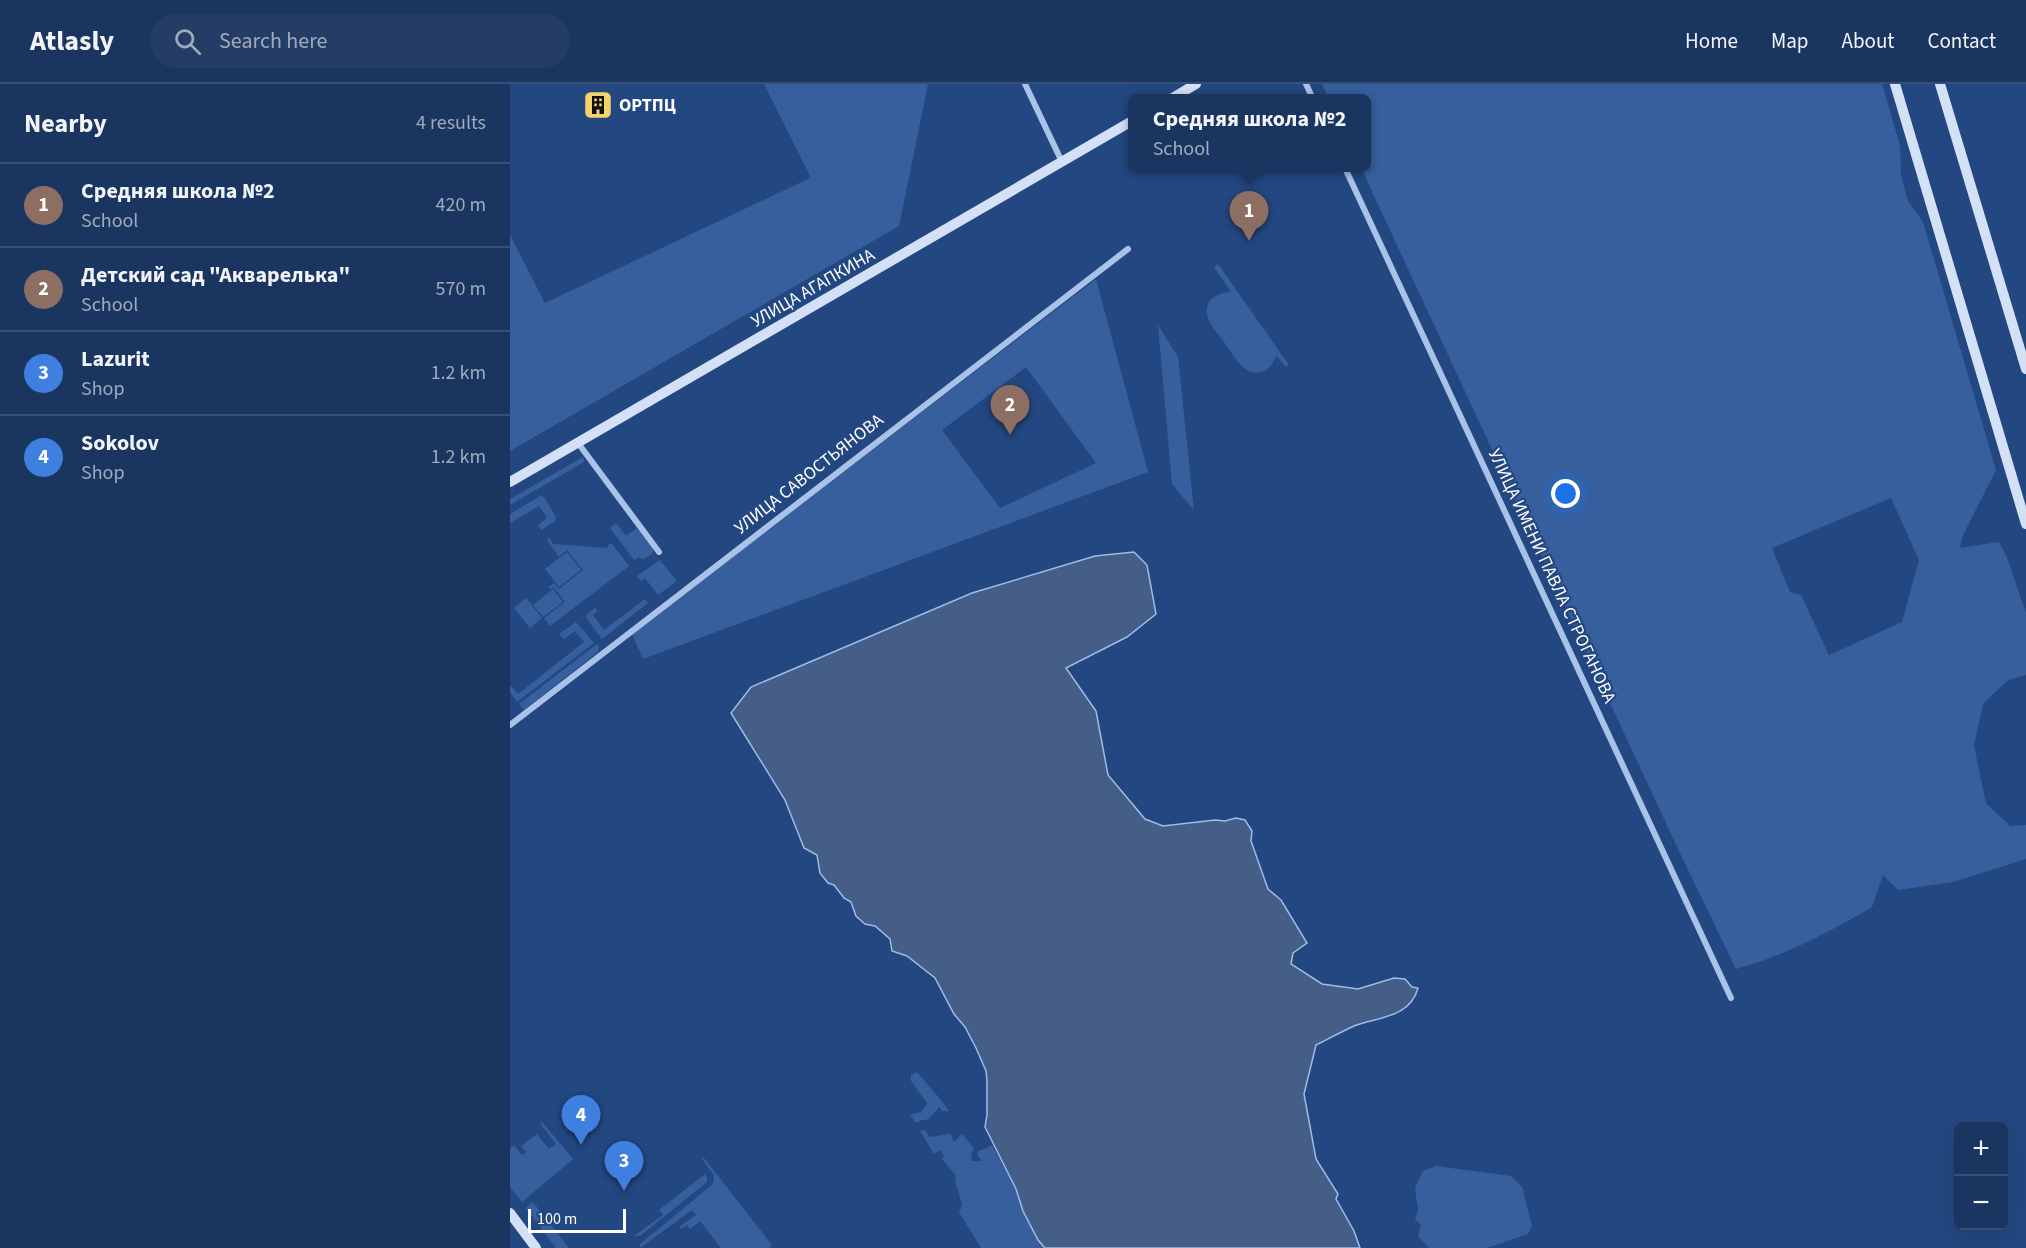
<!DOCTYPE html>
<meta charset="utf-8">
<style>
body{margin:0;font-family:"Source Sans 3",sans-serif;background:#233d66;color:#f1f3f6}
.controls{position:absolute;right:18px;bottom:18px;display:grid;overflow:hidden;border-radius:9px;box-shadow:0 6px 24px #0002}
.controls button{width:54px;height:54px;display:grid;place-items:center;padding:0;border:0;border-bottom:2px solid #385075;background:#1a3560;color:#f1f3f6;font:30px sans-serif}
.scale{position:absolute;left:18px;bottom:15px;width:98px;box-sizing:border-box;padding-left:6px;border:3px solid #fff;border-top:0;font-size:16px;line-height:21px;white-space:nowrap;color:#fff;-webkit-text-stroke:4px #234780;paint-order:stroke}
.you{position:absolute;left:1056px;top:410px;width:21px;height:21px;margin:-15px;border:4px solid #fff;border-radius:50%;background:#1a73e8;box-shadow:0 0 0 9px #1a73e833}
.badge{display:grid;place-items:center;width:39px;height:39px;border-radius:50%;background:#8abfa5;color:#fff;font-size:20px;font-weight:700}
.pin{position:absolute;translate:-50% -50px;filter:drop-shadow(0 2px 3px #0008)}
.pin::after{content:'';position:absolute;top:32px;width:21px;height:18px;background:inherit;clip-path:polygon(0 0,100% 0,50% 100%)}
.popup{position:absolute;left:618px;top:10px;width:243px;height:78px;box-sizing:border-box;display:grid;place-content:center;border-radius:9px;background:#1a3560;filter:drop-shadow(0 2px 4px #0005);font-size:20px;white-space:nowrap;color:#9fabbd}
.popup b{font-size:22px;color:#f1f3f6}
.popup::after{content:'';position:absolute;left:50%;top:100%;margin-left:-12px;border:12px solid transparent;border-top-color:#1a3560}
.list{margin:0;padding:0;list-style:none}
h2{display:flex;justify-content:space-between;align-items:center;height:78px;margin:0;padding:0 24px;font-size:26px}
h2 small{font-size:20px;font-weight:400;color:#9fabbd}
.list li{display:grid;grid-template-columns:39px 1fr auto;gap:18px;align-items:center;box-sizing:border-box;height:84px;padding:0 24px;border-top:2px solid #385075}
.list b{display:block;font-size:22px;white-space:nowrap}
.list p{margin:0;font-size:20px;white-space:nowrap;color:#9fabbd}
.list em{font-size:20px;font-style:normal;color:#9fabbd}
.icon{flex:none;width:33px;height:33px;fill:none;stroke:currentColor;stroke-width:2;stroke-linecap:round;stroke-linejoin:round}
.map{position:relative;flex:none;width:1516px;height:1164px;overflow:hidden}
header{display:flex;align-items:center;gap:36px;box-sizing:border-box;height:84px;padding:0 30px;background:#1a3560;border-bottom:2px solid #385075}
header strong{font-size:28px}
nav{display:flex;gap:33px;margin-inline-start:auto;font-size:21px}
.search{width:420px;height:54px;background:#233d66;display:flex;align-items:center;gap:15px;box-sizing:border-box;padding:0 21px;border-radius:33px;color:#9fabbd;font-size:22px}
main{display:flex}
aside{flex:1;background:#1a3560}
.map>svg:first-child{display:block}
.green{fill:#375f9e;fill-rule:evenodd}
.water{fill:#445e88;stroke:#9dbce8;stroke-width:1.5}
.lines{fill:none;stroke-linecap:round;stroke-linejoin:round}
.minor{stroke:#a9c2e7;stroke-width:6}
.secondary{stroke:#d3e0f6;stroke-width:10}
.labels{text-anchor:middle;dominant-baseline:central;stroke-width:4.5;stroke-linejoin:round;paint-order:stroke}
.poi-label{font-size:18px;font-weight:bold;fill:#fff;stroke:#234780;text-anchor:start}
.street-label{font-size:18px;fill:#fff;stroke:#234780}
</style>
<header>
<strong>Atlasly</strong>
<div class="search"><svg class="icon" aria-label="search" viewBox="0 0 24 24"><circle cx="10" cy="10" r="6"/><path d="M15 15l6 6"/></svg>Search here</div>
<nav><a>Home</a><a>Map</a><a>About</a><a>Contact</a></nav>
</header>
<main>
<aside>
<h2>Nearby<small>4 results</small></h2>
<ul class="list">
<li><span class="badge" style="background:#8d6e63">1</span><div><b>Средняя школа №2</b><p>School</p></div><em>420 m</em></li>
<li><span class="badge" style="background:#8d6e63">2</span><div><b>Детский сад &quot;Акварелька&quot;</b><p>School</p></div><em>570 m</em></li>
<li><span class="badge" style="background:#3f7fe0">3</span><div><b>Lazurit</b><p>Shop</p></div><em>1.2 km</em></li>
<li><span class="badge" style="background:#3f7fe0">4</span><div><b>Sokolov</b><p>Shop</p></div><em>1.2 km</em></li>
</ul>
</aside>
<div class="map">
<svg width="1516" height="1164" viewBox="0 0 1516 1164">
<rect width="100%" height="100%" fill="#234780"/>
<g class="green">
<path d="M254,0H418L389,142L0,367V151L35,219L298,95L300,92Z"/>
<path d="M812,0H1372L1390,61L1391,91L1398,117L1413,138L1486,386L1453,451L1450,464L1489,458L1496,471L1516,529V591L1498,596L1473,620L1464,662L1476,719L1500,742L1516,741V775L1443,798L1388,806L1373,791L1362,823C1320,848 1274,872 1226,885L1168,765L851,84H856V15L819,14ZM1381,414L1409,476L1392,538L1319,571L1291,511L1280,508L1262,464Z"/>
<path d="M708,180L779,281L776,283L766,271C764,279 760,285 752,288C733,293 723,270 714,258C709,251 701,243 698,234C692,218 707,208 721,208L704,183Z"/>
<path d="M586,195L638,388L133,575L122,550ZM516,283L586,379L490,424L432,346Z"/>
<path d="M648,241L668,273L684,426L662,400Z"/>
<path d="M73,373L74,378L0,421V415Z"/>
<path d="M30,412L34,413L46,433L45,437L31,446L28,441L37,434L29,422L0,439V430Z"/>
<path d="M106,439L116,452L127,444L143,465V469L134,475L128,474L124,476L100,444Z"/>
<path d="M39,454L43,460L97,464L99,460H102L119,482L40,542L34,534L55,518L44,503L40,505L38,503L44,499L49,505L73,486L57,466L49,473L37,456Z"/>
<path d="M57,468L71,486L49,503L35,485Z"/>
<path d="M150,476L167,497L148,511L135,494L131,497L127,492Z"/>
<path d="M43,505L53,518L33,533L23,521Z"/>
<path d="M16,514L32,534L20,544L4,524Z"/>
<path d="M135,515L138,519L92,555L76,534L77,530L85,524L87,527L83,531L94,546Z"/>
<path d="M66,538L84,559L7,618L0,608V601L8,610L74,558L65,547L54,555L49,550Z"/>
<path d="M87,560L89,563L88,568L14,626L9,620Z"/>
<path d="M407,988C412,994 437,1022 439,1027H432L429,1023L419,1035L409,1037L406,1039L400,1031L411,1028L417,1019L401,997V991Z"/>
<path d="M32,1038L63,1075L12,1118L0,1103V1064L4,1061L12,1071L16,1068L11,1062L27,1050L39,1065L46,1060L30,1039Z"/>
<path d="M415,1046L420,1053L440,1050L444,1058L452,1050L464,1064L461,1071L462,1077H472L468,1072V1067L477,1064L482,1061L506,1105L513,1127L535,1164H471L449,1128L452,1121L445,1096L446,1092L432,1075L434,1072L430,1066L424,1070L410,1047Z"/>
<path d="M194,1074L262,1161L259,1164H211L190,1137L180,1145L177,1141L171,1145L169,1143L186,1131L182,1126L130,1164V1160L203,1100L204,1091L192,1075Z"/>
<path d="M926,1082L1001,1092L1012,1103L1022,1142L1018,1150L977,1164H919L908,1152L911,1142L905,1135L908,1126L905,1104L913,1087Z"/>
<path d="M195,1090L197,1092V1098L130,1152H124L153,1131L149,1126Z"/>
<path d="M23,1117V1118L59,1164H46L16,1124Z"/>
</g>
<path class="water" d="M624,468L637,481L646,530L617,553L556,584L586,627L598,691L635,735L653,742L705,736L715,737L726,734L735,736L742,747L741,757L758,805L771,816L797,859L783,869L781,880L812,900L848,905L884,894L895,895L902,903L908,904C900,934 868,933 844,942C831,948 818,955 806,961L794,1010L806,1075L828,1110L826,1115L844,1147L850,1164H535L528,1156L513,1127L506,1105L475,1043L477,1031V997L476,987L466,964L455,943L444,930L425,894L397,872L382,867L380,855L365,842L355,840L346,832L341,818L334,814L324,801L318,799L310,789L307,771L294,764L275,716L221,629L241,603L462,509L585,472Z"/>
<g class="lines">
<g class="minor">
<path d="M515,0L552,78"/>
<path d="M796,0L803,15"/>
<path d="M835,84L1221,914"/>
<path d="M68,359L149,468"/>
<path d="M0,641L618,165"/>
</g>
<g class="secondary">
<path d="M1385,0L1516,440"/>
<path d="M1430,0L1516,285"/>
<path d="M661,15L686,0"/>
<path d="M0,398L622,37"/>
<path d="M0,1129L26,1164"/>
</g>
</g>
<defs>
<g id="building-square" transform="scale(1.5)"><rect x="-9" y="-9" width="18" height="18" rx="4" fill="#f2d36c" stroke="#234780"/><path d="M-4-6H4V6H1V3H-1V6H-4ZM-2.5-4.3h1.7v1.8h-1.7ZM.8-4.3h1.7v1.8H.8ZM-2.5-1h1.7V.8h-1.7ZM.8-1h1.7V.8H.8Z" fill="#111"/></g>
</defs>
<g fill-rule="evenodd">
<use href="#building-square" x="88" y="21"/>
</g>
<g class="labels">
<g class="poi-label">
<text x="109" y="21">ОРТПЦ</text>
</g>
<g class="street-label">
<text transform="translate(303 204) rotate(-30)">УЛИЦА АГАПКИНА</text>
<text transform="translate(299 390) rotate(-38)">УЛИЦА САВОСТЬЯНОВА</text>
<text transform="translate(1042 492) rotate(65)">УЛИЦА ИМЕНИ ПАВЛА СТРОГАНОВА</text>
</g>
</g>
</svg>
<div class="controls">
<button>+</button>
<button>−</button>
</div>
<div class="scale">100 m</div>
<div class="you"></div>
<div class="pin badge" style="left:739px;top:157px;background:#8d6e63">1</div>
<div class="popup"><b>Средняя школа №2</b>School</div>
<div class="pin badge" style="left:500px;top:351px;background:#8d6e63">2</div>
<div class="pin badge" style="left:114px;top:1107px;background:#3f7fe0">3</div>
<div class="pin badge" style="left:71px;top:1061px;background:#3f7fe0">4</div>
</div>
</main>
